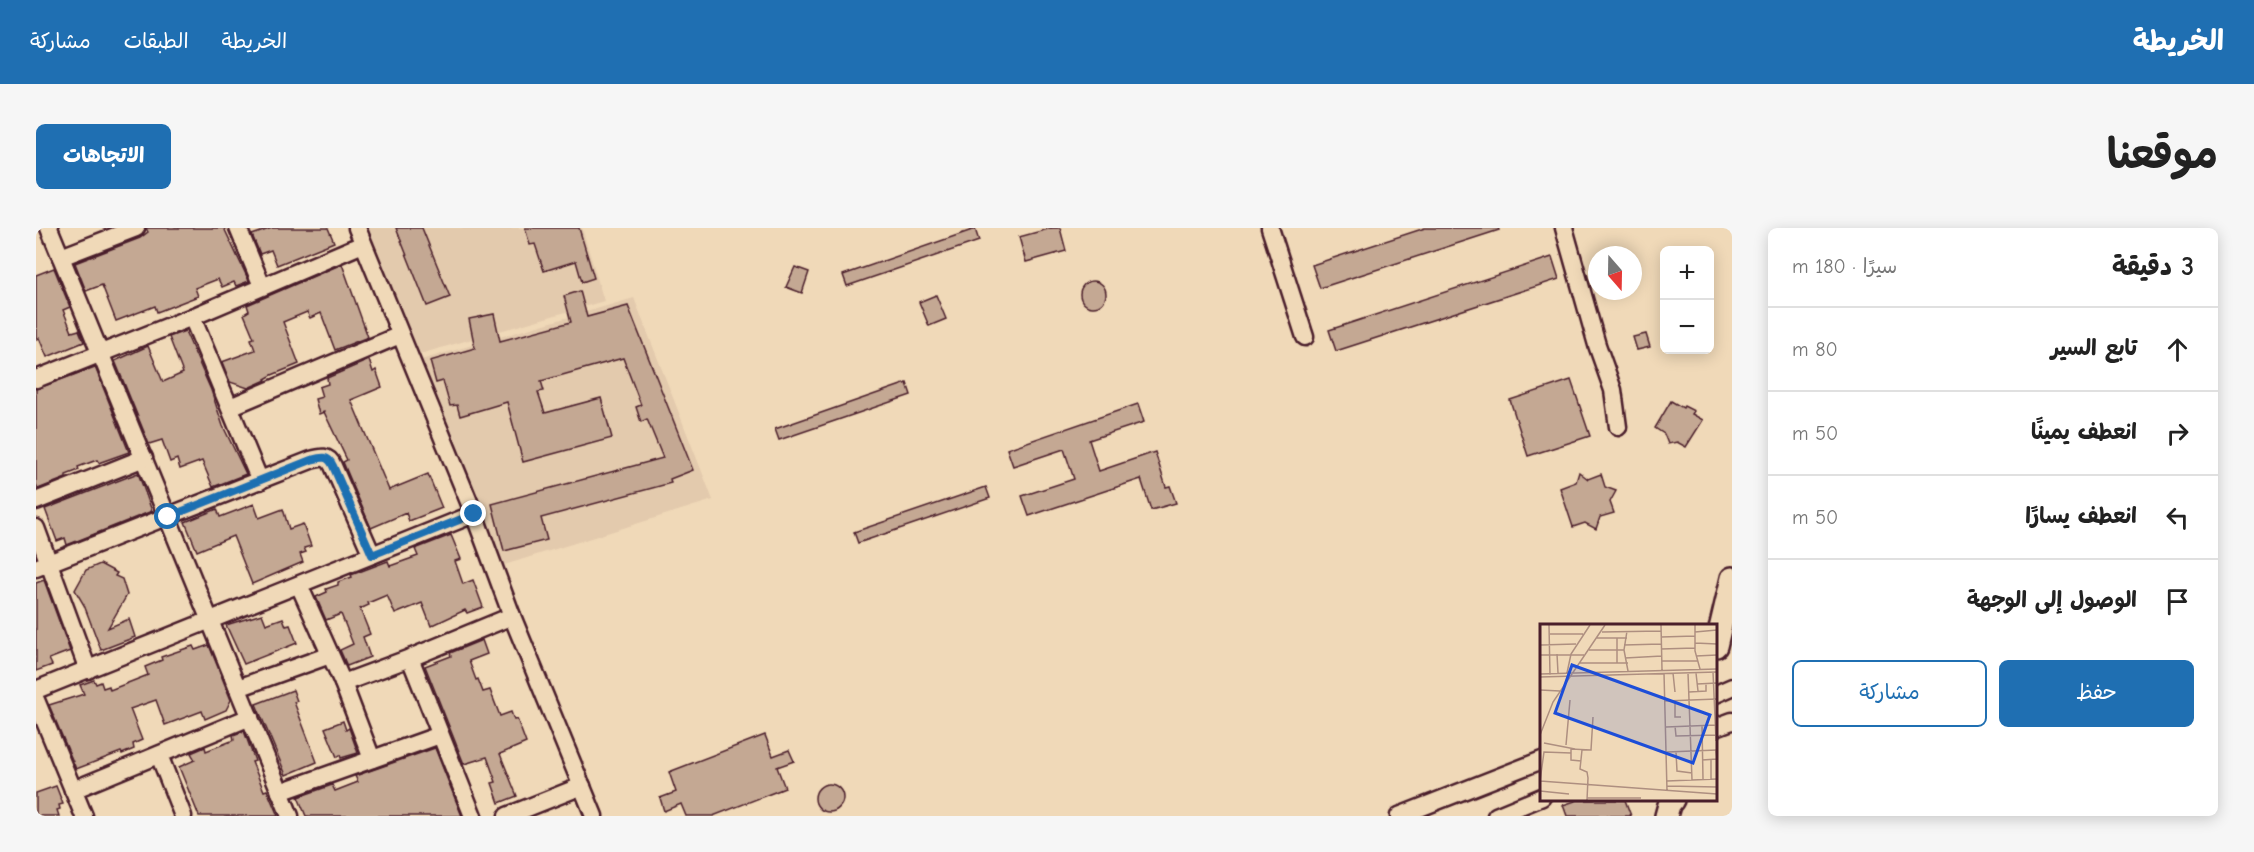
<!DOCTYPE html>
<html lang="ar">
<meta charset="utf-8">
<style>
body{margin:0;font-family:"Comic Neue","Playpen Sans Arabic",sans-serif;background:#f6f6f6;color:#222;direction:rtl}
.controls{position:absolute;right:18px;top:18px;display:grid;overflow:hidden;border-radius:9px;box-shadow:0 3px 15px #0003}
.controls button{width:54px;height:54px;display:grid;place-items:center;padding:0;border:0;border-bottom:2px solid #e0e0e0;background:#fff;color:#222;font:30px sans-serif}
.compass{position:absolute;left:1552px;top:18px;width:54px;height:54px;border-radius:50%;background:#fff;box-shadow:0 3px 15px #0003;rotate:160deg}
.stop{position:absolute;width:18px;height:18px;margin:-14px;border:4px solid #1f6fb2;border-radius:50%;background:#fff}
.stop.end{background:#1f6fb2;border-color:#fff;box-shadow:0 2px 6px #0008}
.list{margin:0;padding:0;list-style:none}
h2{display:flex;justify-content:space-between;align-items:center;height:78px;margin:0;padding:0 24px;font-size:26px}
h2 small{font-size:20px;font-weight:400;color:#767676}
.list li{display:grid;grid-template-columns:39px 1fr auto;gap:18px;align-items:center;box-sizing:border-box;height:84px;padding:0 24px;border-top:2px solid #e0e0e0}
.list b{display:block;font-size:22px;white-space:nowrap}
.list em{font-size:20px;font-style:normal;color:#767676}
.actions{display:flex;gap:12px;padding:18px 24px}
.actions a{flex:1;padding:14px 0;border:2px solid #1f6fb2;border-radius:9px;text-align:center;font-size:21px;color:#1f6fb2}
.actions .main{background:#1f6fb2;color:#fff}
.icon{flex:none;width:33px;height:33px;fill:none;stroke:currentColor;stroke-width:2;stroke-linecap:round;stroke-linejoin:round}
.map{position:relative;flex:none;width:1696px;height:588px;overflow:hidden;direction:ltr;border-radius:9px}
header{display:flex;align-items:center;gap:36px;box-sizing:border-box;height:84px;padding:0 30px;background:#1f6fb2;color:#fff}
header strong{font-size:28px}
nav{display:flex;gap:33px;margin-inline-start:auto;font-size:21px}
.intro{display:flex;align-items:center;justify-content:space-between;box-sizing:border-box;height:144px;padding:0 36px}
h1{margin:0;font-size:42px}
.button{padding:15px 27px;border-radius:9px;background:#1f6fb2;color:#fff;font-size:21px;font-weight:700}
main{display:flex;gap:36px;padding:0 36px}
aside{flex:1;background:#fff;border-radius:9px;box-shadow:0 3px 15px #0003}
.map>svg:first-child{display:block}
.built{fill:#e3caad}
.building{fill:#c4a893;stroke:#4a1f2b;stroke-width:1.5}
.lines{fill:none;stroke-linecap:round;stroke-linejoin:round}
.minor-casing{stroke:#4a1f2b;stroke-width:21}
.major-casing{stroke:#4a1f2b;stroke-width:26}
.minor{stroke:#f0d9b8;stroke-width:16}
.major{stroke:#f0d9b8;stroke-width:21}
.route{stroke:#1f6fb2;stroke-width:8}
.inset-road{fill:none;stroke:#ae8f80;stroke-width:1.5}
.view{fill:#1d4ed8;fill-opacity:0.15;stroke:#1d4ed8;stroke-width:3}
.inset-edge{fill:none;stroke:#4a1f2b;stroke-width:3}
</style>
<header>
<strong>الخريطة</strong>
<nav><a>الخريطة</a><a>الطبقات</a><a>مشاركة</a></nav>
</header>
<div class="intro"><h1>موقعنا</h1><a class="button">الاتجاهات</a></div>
<main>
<aside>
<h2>3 دقيقة<small>سيرًا · 180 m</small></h2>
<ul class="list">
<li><svg class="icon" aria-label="ahead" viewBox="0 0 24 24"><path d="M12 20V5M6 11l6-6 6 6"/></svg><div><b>تابع السير</b></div><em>80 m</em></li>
<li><svg class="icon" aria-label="right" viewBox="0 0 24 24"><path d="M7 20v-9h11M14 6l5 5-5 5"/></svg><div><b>انعطف يمينًا</b></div><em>50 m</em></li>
<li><svg class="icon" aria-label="left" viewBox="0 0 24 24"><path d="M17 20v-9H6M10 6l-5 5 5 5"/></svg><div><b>انعطف يسارًا</b></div><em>50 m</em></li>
<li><svg class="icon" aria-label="arrive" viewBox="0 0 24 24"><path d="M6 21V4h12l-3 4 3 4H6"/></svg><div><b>الوصول إلى الوجهة</b></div></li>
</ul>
<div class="actions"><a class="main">حفظ</a><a>مشاركة</a></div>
</aside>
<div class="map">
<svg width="1696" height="588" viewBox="0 0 1696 588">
<rect width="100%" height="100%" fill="#f0d9b8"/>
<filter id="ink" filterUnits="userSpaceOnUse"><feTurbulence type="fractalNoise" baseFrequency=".0167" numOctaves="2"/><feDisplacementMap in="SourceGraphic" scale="12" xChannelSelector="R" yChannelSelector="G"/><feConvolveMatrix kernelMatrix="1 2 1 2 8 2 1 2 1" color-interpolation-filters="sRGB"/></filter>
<g filter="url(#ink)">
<g class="built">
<path d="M332,0H546L568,73L384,126Z"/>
<path d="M598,70L677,272L465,338L385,132Z"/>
</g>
<g class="building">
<path d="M110,0H188L213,53L200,58L198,54L186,59L182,51L159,60L162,68L121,84L119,78L80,93L66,57L50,63L39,35L104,10L112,4Z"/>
<path d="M236,0H292L298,14L241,37L235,22L224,26L216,7Z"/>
<path d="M360,0H386L414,69L391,78Z"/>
<path d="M489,0H543L558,50L546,54L540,33L508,43L499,16L494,17Z"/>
<path d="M1016,0H1024L1030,23L990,34L983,9Z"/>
<path d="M1389,0H1462L1463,2L1284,60L1276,37Z"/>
<path d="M939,1L943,13L811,58L807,47Z"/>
<path d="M1516,29L1523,51L1300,123L1293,102Z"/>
<path d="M306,36L332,109L299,122L285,85L274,90L271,84L247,94L263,136L236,147L229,151L230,152L212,160L194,154L186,134L219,122L215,111L218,110L208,86L213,83L211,77Z"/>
<path d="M759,39L773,44L766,65L750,59Z"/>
<path d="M18,40L34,79L27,82L36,104L43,102L48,114L11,129L3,110L0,111V47Z"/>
<circle cx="1057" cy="66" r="13"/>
<path d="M544,63L551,89L592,78L657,242L634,251L635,255L505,290L511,312L468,323L456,276L627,230L611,191L605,194L600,179L605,177L587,130L505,153L508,163L502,164L509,185L565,170L576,210L487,234L471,174L424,188L421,177L414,178L407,153L400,155L394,133L439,120L433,91L458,86L464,113L535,94L528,68Z"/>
<path d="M900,67L910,91L893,98L883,74Z"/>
<path d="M149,103L175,162L187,198L210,246L177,259L166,233L144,241L141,231L134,234L126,212L113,216L79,133L112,118L127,154L147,145L133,109Z"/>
<path d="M1610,106L1614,119L1601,122L1597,109Z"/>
<path d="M333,132L337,144L340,142L346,159L315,172L353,262L392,246L406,280L373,293L370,285L335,300L307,234L311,232L288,184L283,186L279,171L286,169L283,159L292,156L291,150Z"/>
<path d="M59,139L93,224L65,234L63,235L61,232L42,239L43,242L30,247V250L2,261L0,256V161Z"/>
<path d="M1535,152L1554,208L1492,228L1474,172Z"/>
<path d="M871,155L875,167L743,212L739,201Z"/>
<path d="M1635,173L1647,180L1648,178L1658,183L1656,186L1667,192L1650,219L1641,214L1632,216L1628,206L1619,200Z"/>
<path d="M1102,176L1108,194L1053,212L1063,243L1119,224L1130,259L1134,258L1140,275L1115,282L1105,251L993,288L986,268L1038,251L1028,221L977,238L971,221Z"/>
<path d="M1543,244L1552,251L1565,246L1569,259L1580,263L1574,274L1578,285L1564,289L1560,301L1549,295L1537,299L1524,260L1540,254Z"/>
<path d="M102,245L116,283L31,317L29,310L21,313L9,281Z"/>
<path d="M950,259L954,270L822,315L818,304Z"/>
<path d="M218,276L223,290L247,281L253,301L267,296L275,318L268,320L270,324L264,326L267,334L216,356L197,308L161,323L149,294L181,281L184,289Z"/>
<path d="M415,307L425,331L419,333L427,356L437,352L447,379L431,385L429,382L395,398L386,375L359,386L351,367L332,375L333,377L324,381L334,406L327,409L334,429L311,438L304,422L317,416L305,386L290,392L280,369L291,364L290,361L302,357V354L316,349L315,347L352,333L354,338L382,328L379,321Z"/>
<path d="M64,336L81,345L79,348L86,351L91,367L72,400L93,391L99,409L65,422L48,377L39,362L50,342Z"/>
<path d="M8,352L34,423L13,431L16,437L0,443V355Z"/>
<path d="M226,386L230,396L247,390L250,398L254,397L261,415L208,436L190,397Z"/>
<path d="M446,412L451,426L433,433L440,452L442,451L447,464L454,462L464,488L475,484L478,492L481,491L490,515L464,526L481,568L463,575L456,555L460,554L451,529L428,536L389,438L415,428L414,425Z"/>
<path d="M173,417L195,472L190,482L169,491L166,483L129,497L120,472L94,481L106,512L97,516L98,521L86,526L85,524L40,541L13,477L48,466L44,457L58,452L60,456L65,454L67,460L73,458L74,462L112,447L109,439L126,432L125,429L157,418L159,422Z"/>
<path d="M257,462L261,473L258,474L281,534L250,547L220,476Z"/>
<path d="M307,493L310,502L313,500L322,525L305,530L304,527L301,529L289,500Z"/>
<path d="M208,503L219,533L216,534L228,563L231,562L242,588H163L143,539L159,532L155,525L169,519L170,523L198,512L197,507Z"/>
<path d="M729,507L737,528L753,522L758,533L741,539L749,560L677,588H650L645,576L628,583L624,570L640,564L633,544Z"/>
<path d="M399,520L426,588H270L262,569L296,557L299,563L322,554L319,548Z"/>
<circle cx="793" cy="570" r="14"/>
<path d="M20,558L27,576L23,577L24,581L21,582L23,588H0V565Z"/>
<path d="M1542,572H1589L1595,588H1531L1527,577Z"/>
</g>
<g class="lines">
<g class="minor-casing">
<g id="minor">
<path d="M13,0L254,588"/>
<path d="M202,0L226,58"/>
<path d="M321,0L438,286L476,388L558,588"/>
<path d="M1234,0L1269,109"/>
<path d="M1528,0L1561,117L1577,162L1582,199"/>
<path d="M25,29L100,0"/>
<path d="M156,89L224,253"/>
<path d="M0,151L156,89L327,16"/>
<path d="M194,179L364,107"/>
<path d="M0,273L108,230"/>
<path d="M0,300L52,442"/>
<path d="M0,340L275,232C285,229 292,227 297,238L336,327"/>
<path d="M263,357L307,455L336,531"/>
<path d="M374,430L476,388"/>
<path d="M307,455L374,430L437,588"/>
<path d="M202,460L294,427"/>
<path d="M0,462L438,286"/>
<path d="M1680,466L1696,459"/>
<path d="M0,472L48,588"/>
<path d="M1680,499L1696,493"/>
<path d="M123,527L147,588"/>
<path d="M37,562L214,489"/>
<path d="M244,564L404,507"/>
<path d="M471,588L546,558"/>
<path d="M1363,588L1506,532"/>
<path d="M1460,588L1506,569"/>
</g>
</g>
<g class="major-casing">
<g id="major">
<path d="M1680,418L1696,350"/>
<path d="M1630,588L1633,577L1637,572"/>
</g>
</g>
<use href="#minor" class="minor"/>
<use href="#major" class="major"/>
</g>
</g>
<g class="lines" filter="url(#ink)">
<path class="route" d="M132,289L275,232C286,229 292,227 297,238L336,327L438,286"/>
</g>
<g transform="translate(1504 396)">
<rect width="177" height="177" fill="#f0d9b8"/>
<path class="inset-road" d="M9,1L10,51M121,1L122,46M155,1V27L160,45M87,7L84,26L88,47M62,8L121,7M155,8L177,6M10,10H43M121,13L155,12M57,14H87M77,14V39M155,19L177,20M0,21L36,20M84,21L121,20M121,25L155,24M49,26H84M17,30L18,49M0,31H44M156,32L177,31M85,34L122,32M122,37H158M40,39H88M173,48L176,117M27,49L31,30L50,1M124,49L127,167M133,49L135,68M148,49L152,156M156,49L158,67M0,50L177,45M0,53L177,48M157,60L177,59M0,66L20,67M149,68L166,67V60M125,77L177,75M135,77V93H141M162,101L163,155M135,102L136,112L176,111M126,103L176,101M0,111L13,78L65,1M4,119L35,125M26,121L30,76M42,126L40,145L47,148L48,154L47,176M127,128L177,126M136,128L137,147L152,149M162,136L177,135L176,126M171,136V155M41,137L31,136V125L51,126L53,93M0,157L177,170M0,157L4,128L31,129M127,157L177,155M127,162L177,163M0,167L29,170M47,174H101"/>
<path class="view" d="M32,41L170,91L153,139L15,89Z"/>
<rect width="177" height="177" class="inset-edge"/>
</g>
</svg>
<div class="controls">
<button>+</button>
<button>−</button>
</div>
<svg class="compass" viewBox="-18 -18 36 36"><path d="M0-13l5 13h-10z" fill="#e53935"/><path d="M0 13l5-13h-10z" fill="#767676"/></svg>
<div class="stop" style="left:132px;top:289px"></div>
<div class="stop end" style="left:438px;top:286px"></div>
</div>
</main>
